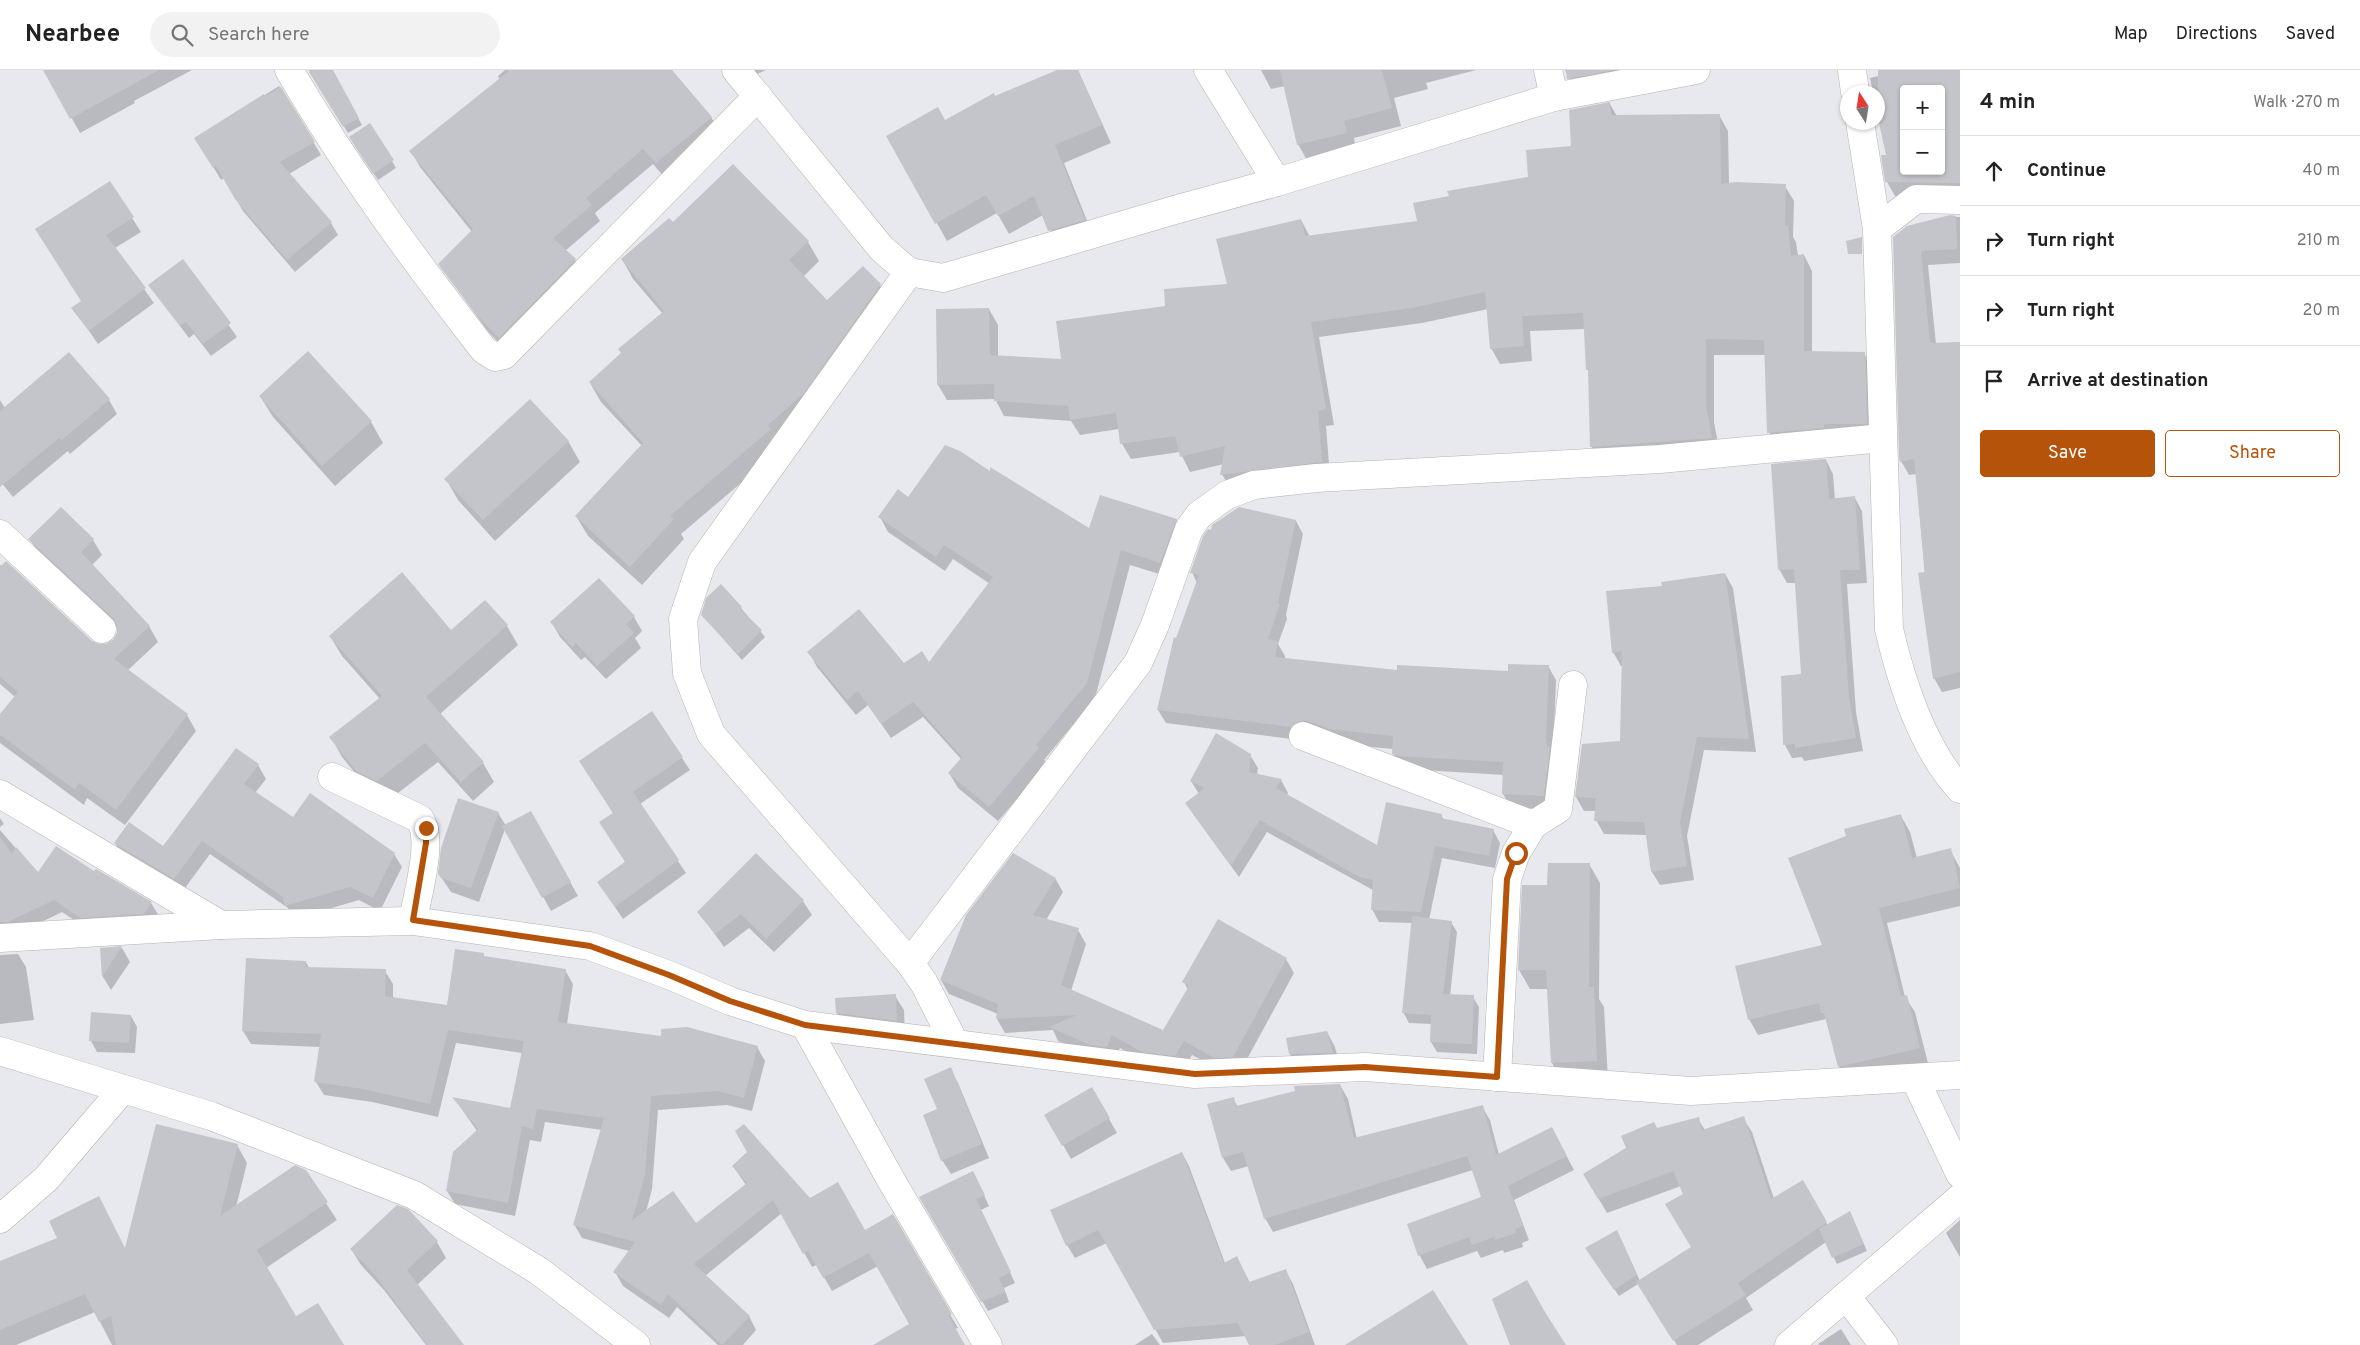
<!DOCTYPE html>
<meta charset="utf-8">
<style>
body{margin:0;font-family:Overpass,sans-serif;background:#f2f2f2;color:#222}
.controls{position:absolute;right:15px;top:15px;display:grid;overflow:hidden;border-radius:5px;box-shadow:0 1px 4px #0004}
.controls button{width:45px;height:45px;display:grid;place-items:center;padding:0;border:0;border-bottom:1px solid #e0e0e0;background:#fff;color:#222;font:25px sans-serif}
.compass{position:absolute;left:1840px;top:15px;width:45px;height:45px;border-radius:50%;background:#fff;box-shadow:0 1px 4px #0004;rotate:348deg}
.stop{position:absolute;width:15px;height:15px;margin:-11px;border:4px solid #b45309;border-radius:50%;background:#fff}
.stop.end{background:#b45309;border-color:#fff;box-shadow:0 1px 5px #0008}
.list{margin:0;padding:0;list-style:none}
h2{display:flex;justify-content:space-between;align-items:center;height:65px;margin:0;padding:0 20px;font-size:21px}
h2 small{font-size:16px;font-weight:400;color:#767676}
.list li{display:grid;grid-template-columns:32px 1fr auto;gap:15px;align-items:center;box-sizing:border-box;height:70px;padding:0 20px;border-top:1px solid #e0e0e0}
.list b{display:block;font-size:19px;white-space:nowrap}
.list em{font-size:16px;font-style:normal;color:#767676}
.actions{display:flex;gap:10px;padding:15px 20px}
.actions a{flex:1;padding:11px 0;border:1px solid #b45309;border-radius:5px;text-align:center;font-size:18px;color:#b45309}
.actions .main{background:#b45309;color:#fff}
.icon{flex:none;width:28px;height:28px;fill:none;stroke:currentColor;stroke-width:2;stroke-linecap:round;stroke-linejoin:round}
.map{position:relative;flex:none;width:1960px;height:1275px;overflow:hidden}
header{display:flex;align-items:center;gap:30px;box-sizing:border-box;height:70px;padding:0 25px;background:#fff;border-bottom:1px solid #e0e0e0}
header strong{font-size:24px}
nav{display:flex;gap:28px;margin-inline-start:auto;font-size:18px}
.search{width:350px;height:45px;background:#f2f2f2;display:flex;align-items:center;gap:12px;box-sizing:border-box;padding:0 18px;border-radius:28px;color:#767676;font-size:19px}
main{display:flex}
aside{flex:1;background:#fff}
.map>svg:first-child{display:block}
.shadow{fill:#0003;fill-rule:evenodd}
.building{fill:#c4c5cb;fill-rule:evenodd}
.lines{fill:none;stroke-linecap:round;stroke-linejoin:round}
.minor-casing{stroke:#b5b3b0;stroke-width:29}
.minor{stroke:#fff;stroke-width:28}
.route{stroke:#b45309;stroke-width:6}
</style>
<header>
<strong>Nearbee</strong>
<div class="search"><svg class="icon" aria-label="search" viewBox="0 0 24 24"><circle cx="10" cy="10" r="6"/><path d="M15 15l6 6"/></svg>Search here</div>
<nav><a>Map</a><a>Directions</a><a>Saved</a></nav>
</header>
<main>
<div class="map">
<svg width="1960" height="1275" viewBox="0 0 1960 1275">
<rect width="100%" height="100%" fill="#e7e9ef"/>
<g class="shadow">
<path d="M45,0H192L134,31L135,33L80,63Z"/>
<path d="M309,0H332L362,55L348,63Z"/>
<path d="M505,0H671L711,47L720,63L665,108L653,94L595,143L600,151L565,181L575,190L584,205L508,283L486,259L440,194L472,162L420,97L411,81L500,10L498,6Z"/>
<path d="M750,0H766L757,4Z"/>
<path d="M1060,0H1078L1111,73L1064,93L1094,168L1059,178L1043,145L1009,164L997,143L947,171L888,67L945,51Z"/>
<path d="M1261,0H1476L1426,13L1428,19L1394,28L1401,56L1354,68L1356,81L1308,92L1298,74L1285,16L1271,19Z"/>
<path d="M1565,0H1641L1577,24Z"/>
<path d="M1904,0H1960V127L1895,126L1887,112L1888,86L1878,40V22H1873L1870,8ZM1904,19H1941V101H1904Z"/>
<path d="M279,16L321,85L289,104L331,153L338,165L295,202L243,141L224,108L221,110L196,68Z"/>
<path d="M1610,34L1617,46L1719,45L1728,61L1729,114L1785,116L1794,131L1793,167L1796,172L1798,186L1804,185L1812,201V282L1864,283L1873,299L1875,369L1778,378L1769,362L1766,285H1714V352L1720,384L1600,392L1591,376L1589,303L1585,259L1530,261L1532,291L1500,294L1491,278L1488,239L1422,253L1319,267L1334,355L1326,356L1330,407L1231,420L1222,404L1224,394L1190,402L1180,382L1131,389L1122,374L1119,359L1080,365L1071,351L1004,346L995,329L947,330L938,315L989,239L998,255V287L1063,291L1166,237L1229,215L1301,150L1310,167L1418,152L1530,108L1572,77Z"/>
<path d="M354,74L392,91L396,98L378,110Z"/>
<path d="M733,96L808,172L819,191L803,207L826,232L880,215L891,234L781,379L681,464L684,469L642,515L588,466L576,446L642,376L601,332L590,313L663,244L633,209L622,189L672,154Z"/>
<path d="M110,113L141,162L115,178L154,233L98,274L73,238L82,231Z"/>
<path d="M1950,147H1960V193L1928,195L1936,274L1960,272V618L1942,622L1934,608L1916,404L1909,405L1901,391L1894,167Z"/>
<path d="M183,191L237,267L211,286L194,264L189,268L149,215Z"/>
<path d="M260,326L371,352L383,373L335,416L273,347Z"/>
<path d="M0,330L5,338L109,330L117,344L70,384L68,381L13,427L0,411Z"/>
<path d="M568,371L580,392L495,471L458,430L446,409Z"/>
<path d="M1826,390L1833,404L1835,430L1855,428L1862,441L1867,513L1847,514L1856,642L1863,681L1804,691L1802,687L1792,688L1785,675L1782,607L1803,605L1796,513H1787L1779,499Z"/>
<path d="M991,404L1089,460L1176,450L1185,465L1169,507L1130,495L1095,628L1044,690L1047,694L998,751L958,718L949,703L961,689L923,647L891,668L868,635L856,645L817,597L809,582L904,595L929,594L990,514L953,489L945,501L888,462L880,447L909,429Z"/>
<path d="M1296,451L1303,464L1286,545L1287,549L1278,574L1285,586V589L1398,602H1509L1548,596L1556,610L1551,739L1511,737L1503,724L1504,705L1407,699L1401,697L1393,683V679L1299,670L1166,653L1158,640L1177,569L1197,513L1192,502Z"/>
<path d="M30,469L93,470L102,485L92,495L149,556L158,572L127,601L187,645L196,661L125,755L87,728L84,735L0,673V646L15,627L0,614V495L91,571L99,576L107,575L115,570L118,559L39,485Z"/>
<path d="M1725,504L1733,518L1756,682L1704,680L1687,766L1694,810L1660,815L1652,802L1647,765L1604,764L1596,750V741H1584L1576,727L1621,672L1623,596H1621L1613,582L1663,517Z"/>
<path d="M741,538L765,567L742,590L702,545Z"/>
<path d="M634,547L642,561L635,568L641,578L606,609L585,587L581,590L560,567L552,553Z"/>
<path d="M507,556L518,575L440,644L483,693L494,712L473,731L438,692L389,730L370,721L342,687L331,667L380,629L342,586L330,566L451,561Z"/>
<path d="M1250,685L1258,698L1257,705L1281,710L1288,723L1287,725L1378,777L1441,745L1444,750L1493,760L1500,773L1495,798L1442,788L1429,850L1451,852L1457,862L1450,926L1473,927L1479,937L1477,984L1437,982L1431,972L1432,954L1409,953L1403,942L1413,853L1379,852L1372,839L1373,820L1267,762L1239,807L1194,745L1199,724L1191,711Z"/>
<path d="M682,688L690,700L640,734L686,803L623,849L598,812L625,792L614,744L588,704Z"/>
<path d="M258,695L266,709L255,723L293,749L394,784L402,797L380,841L359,830L294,849L288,838L210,784L182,822L123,787L115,773L164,778Z"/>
<path d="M531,742L578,826L551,841L505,759L479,832L451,822L439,804L498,743L506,756Z"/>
<path d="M1901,746L1910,762L1917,788L1950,780L1960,798V836L1887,853L1905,927L1915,942L1928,993L1848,1012L1839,996L1826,949L1758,965L1749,949L1824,876Z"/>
<path d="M0,748L4,754L0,757Z"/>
<path d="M0,760L38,804L94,803L151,833L159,846L89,860L62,842L21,862L0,868Z"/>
<path d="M1589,794L1600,813L1599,929L1604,937L1608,1010L1563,1012L1552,993L1548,919H1530L1519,900L1549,816Z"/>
<path d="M1055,808L1063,822L1046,850L1078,860L1086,874L1071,921L1164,962L1188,920L1184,912L1286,889L1294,903L1241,1000L1223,1001L1192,985L1183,999L1151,995L1120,978L1114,991L1099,989L1058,971L1053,960L1005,963L997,949L998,944L949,924L941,910Z"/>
<path d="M803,831L812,845L774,882L749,858L724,877L699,842Z"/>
<path d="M122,878L130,892L111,920L103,907L101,879Z"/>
<path d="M18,884L26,897L34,950L0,954V885Z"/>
<path d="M483,885L485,888L565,900L573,914L567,954L662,968L757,977L765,991L752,1041L727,1035L658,1040L652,1119L646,1142L696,1155L746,1115L733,1096L810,1129L864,1161L892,1146L958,1258L955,1259L964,1275H876L911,1255L878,1196L832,1221L817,1195L812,1197L782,1143L705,1206L749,1246L756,1260L743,1275H718L677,1237L669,1248L623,1216L615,1202L629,1181L582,1168L574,1154L602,1060L545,1052L541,1072L530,1070L515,1146L455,1134L447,1121L477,1061L454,1028L511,1039L522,983L456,973L438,1047L372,1032L324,1025L316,1012L320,977L251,974L243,961L306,892L309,898L385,901L393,914V928L448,937Z"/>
<path d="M895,926L904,940L905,965L846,957L837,943Z"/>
<path d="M131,946L137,957L135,983L97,982L91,971Z"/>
<path d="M1327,962L1335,977L1340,997L1298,998L1290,984L1287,969Z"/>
<path d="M950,999L958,1013L989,1088L951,1104L942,1090L939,1040Z"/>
<path d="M1340,1015L1348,1029L1357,1069L1482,1037L1490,1050L1499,1085L1559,1072L1574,1100L1514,1130L1529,1170L1522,1173L1523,1177L1504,1183L1503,1180L1481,1188L1477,1181L1427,1199L1420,1186L1408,1155L1482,1128L1473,1100L1273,1162L1265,1148L1249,1096L1231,1101L1223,1088L1233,1029L1238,1037Z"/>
<path d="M1092,1019L1117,1063L1071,1089L1046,1045Z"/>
<path d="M1743,1048L1752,1062L1774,1129L1803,1112L1828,1156L1853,1149L1867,1181L1837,1194L1826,1172L1746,1228L1753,1240L1698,1275H1677L1638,1214L1619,1226L1591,1185L1621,1169L1640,1211L1692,1178L1685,1125L1681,1116L1607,1143L1584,1104L1657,1059L1698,1049L1705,1060Z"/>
<path d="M237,1075L247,1093L236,1137L305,1101L337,1150L266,1198L296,1248L342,1275H112L95,1242L16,1275H0V1193L125,1180Z"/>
<path d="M1182,1083L1189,1096L1225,1193L1244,1201L1250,1213L1285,1200L1293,1214L1315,1275H1250L1246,1266L1163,1273L1107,1173L1075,1188L1067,1175Z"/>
<path d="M978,1112L989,1136L981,1140L1015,1213L1004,1218L1009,1232L988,1241L921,1127Z"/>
<path d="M1960,1150V1187L1946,1163Z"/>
<path d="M437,1172L446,1188L417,1215L462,1275H426L384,1220L361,1195L351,1179Z"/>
<path d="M1841,1259L1851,1275H1819L1818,1274Z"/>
<path d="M1152,1264L1160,1275H1135Z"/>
</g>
<g class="building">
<path d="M43,0H159L70,49Z"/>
<path d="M313,0H333L359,48L343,57L309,2Z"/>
<path d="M510,0H672L712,47L656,93L643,79L586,128L592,135L553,168L576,189L499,268L475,243L438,194L473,159L409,81Z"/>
<path d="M1057,0H1078L1102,55L1055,75L1085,150L1048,161L1034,126L998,146L986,125L935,154L886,66L938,37L945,50L994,23L995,26Z"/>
<path d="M1280,0H1382L1392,38L1344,51L1347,63L1297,75Z"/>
<path d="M1566,0H1609V1L1567,9Z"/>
<path d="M1878,0H1960V113L1885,112L1881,85H1886L1878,48ZM1904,19H1941V101H1904Z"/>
<path d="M281,17L315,72L280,92L332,152L287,190L235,129L216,96L213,98L194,68L264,24L265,26Z"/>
<path d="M1610,32L1611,45L1720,44L1721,114L1735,112L1786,114L1785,156L1788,155L1791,186L1804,184V281L1865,282L1867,354H1824V358L1767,363L1764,270L1706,269V335L1712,368L1590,377L1588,300H1586L1583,243L1522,246L1524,276L1490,279L1485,222L1412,238L1311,252L1326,339L1318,341L1322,392L1220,405L1225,376L1180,387L1175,366L1120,374L1116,343L1070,350L1068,336L994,331V314L937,315L936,239L989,238L990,285L1061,289L1056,251L1165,236L1164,219L1227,214L1216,169L1301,149L1305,166L1417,151L1413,133L1449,126L1447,121L1528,107L1526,80L1571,76L1569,40Z"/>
<path d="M370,53L394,90L373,104L349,67Z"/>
<path d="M733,94L809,171L789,190L827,230L863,196L881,214L804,323L768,355L771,359L670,446L674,449L630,497L575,446L643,373L589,312L621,283L618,279L664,241L621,189L669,148L673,152Z"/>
<path d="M110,111L134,147L106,165L146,218L89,261L71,238L81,231L35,159Z"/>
<path d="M1950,145L1956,146L1957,179L1921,181L1930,273L1960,272V602L1933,609L1918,503L1925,502L1914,389L1900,392L1899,387L1893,167L1907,156Z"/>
<path d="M1862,167V184H1848L1846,171Z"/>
<path d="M183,189L231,253L203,274L186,252L180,256L148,215Z"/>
<path d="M308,281L372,351L322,396L259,326Z"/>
<path d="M69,282L110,329L62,370L59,368L0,417V341Z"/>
<path d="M530,329L569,371L483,450L444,409Z"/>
<path d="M945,375L960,381L990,401V397L1089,458L1100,425L1177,449L1160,493L1121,480L1087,613L1036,675L1039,678L989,737L948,703L962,687L913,632L881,654L858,621L847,630L807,582L859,539L904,593L922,581L929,592L993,507L944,475L936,487L878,447L898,419L908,427Z"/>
<path d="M1826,389L1829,429L1855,426L1860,500H1840L1849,628L1856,668L1795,678V674L1783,675L1781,606L1801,604L1794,499L1778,500L1771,394Z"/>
<path d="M61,437L94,469L81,482L150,556L114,589L188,644L116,740L79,713L75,720L0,665V644L18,622L0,607V497L6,491L92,571L99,574H106L113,570L117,563V555L113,548L28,469Z"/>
<path d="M1239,437L1296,450L1278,533L1280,534L1268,569L1278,571L1275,587L1397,600V595L1508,601V594L1549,595L1546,669L1547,677L1550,676L1544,726L1502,724L1503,692L1399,686L1392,684L1393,666L1329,659L1308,651H1300L1291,657L1157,640L1174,567L1176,568L1199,505L1190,503L1203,466L1208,459L1211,460L1212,455Z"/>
<path d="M402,502L451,560L485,530L508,555L426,627L484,692L461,712L425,673L377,711L357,702L329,667L382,626L329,566Z"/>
<path d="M1725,503L1749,669L1697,667L1680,752L1687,796L1651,802L1644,752L1594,751L1596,728L1575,727L1582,674L1620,671L1622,581L1612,583L1606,521L1662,516L1661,512Z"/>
<path d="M599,508L635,546L626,554L634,563L597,596L576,573L572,577L550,552Z"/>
<path d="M721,514L742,537L740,539L762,560L738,584L701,545L706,528Z"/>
<path d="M652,641L683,687L633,722L679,790L615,837L597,812L625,792L599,752L613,743L579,691Z"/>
<path d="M1216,663L1251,684L1249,702L1282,709L1276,718L1377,775L1386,732L1442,744L1441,748L1494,759L1489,786L1435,776L1421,842L1371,840L1373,810L1359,807L1260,750L1231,796L1185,733L1205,718L1190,711Z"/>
<path d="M236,678L259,694L244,714L293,747L310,723L395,783L373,828L350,817L285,836L283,827L202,771L174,809L114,773L129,752L163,776Z"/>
<path d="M458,728L499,742L471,818L441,808L438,804L441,778Z"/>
<path d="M531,741L571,812L542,828L502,756Z"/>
<path d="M1901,744L1912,788L1951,778L1960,818L1879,838L1901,926L1907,925L1920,978L1838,997L1824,943H1821L1819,933L1748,950L1735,896L1822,875L1788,788L1846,766L1844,759Z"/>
<path d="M0,767L12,784L16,777L38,802L56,776L94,801L96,799L152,832L144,844L80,848L54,830L8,852H0Z"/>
<path d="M756,783L804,830L766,869L741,844L715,864L697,842Z"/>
<path d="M1013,783L1056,808L1033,845L1079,858L1061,915L1163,960L1189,916L1182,912L1218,849L1287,888L1233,987L1214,988L1184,971L1175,986L1142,982L1112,965L1107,977L1090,975L1049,957L1077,945L996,949L998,934L940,910L966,845Z"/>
<path d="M1548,793H1590L1589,917H1594L1597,991L1551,993L1546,900H1518L1522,815H1547Z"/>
<path d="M1412,846L1452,851L1443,924L1474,925L1472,974L1430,972L1431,945L1402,943Z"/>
<path d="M122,876L102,907L100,878Z"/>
<path d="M455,879L484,883V886L566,899L558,952L661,966V959L687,957L758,976L744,1028L718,1021L651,1026L645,1105L632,1150L673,1121L696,1153L747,1113L732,1096L747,1082L735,1061L744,1054L810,1128L838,1112L865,1160L893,1144L952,1244L948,1245L965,1275H873L909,1254L869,1183L823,1208L808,1181L803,1184L773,1130L694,1194L750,1246L722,1275L668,1224L661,1235L613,1202L635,1172L573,1155L604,1048L537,1039L533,1059L522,1056L508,1133L446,1121L453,1082L478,1059L452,1027L510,1038L524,971L448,960L430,1034L363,1019L314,1012L321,964L242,961L246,888L306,891V897L386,899L385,926L447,935Z"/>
<path d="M896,924L897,951L836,943L835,928Z"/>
<path d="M91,942L131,945L129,973L89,971Z"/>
<path d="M1327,961L1333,983L1289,984L1286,968Z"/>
<path d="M951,997L982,1074L941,1091L923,1045L937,1039L924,1009Z"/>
<path d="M1340,1014L1354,1068L1483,1035L1496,1085L1552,1057L1567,1086L1508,1116L1523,1156L1515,1159L1516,1163L1495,1170L1494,1167L1472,1175L1469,1167L1418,1186L1407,1154L1481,1127L1467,1086L1264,1149L1243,1082L1222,1088L1207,1034L1234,1027L1236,1036L1295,1021L1294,1016Z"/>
<path d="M1092,1017L1110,1048L1062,1076L1044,1045Z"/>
<path d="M1744,1046L1771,1129L1803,1110L1827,1152L1738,1213L1746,1225L1673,1271L1636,1212L1691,1177L1665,1134L1683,1124L1673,1101L1598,1129L1583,1104L1626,1078L1621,1066L1654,1052L1657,1058L1699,1047L1702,1060Z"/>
<path d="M156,1054L238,1074L220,1146L295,1095L306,1100L328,1132L257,1180L296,1246L318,1233L344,1275H116L111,1246L99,1252L85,1224L0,1260V1191L57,1168L49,1151L99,1126L125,1178Z"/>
<path d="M1182,1082L1224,1193L1237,1186L1249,1212L1286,1199L1309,1262L1275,1275H1249L1238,1253L1154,1260L1098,1160L1066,1176L1050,1140Z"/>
<path d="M973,1101L985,1125L976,1129L1011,1202L999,1208L1005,1222L981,1232L919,1127Z"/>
<path d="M397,1135L408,1139L438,1171L407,1200L464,1275H427L374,1204L350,1179Z"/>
<path d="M1850,1141L1864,1174L1832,1188L1819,1159Z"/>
<path d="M1617,1160L1637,1205L1614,1220L1585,1178Z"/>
<path d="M1527,1210L1545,1242L1566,1275H1510L1492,1229Z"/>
<path d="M1433,1220L1468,1275H1345Z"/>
</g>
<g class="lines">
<g class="minor-casing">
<g id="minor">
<path d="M289,0C347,99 414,190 484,280L495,287L504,285L758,26"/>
<path d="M736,0L882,179L909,202L943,208L1178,139L1277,112L1554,27L1696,0"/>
<path d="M1208,0L1277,112"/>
<path d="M1548,0L1554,27"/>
<path d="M1852,0L1855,22"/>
<path d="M1860,52L1877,159L1889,559C1901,611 1923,679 1960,719"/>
<path d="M1877,159L1916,129L1960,130"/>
<path d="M909,202L702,492L683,549L687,603L711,664L910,893L924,913L954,972"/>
<path d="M0,464L102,559"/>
<path d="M1303,666L1533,755"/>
<path d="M332,707L420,749C434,771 417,825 413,851"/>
<path d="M0,724L221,855"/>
<path d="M0,868L221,855L413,851L590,876L669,905L730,931L805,955L1195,1004L1365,997L1691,1021L1960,1005"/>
<path d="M910,893L1138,593L1155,555L1189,459L1199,445L1227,425L1254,415L1316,408L1660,389L1883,368"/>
<path d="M805,955L891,1110L988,1275"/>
<path d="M0,981L211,1046L414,1125L539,1201L636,1275"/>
<path d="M1497,1007L1507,809L1516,783L1533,755L1558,739L1573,615"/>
<path d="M1915,1009L1960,1104"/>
<path d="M0,1149L46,1109L123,1019"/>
<path d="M1846,1226L1884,1275"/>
<path d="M1789,1275L1960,1128"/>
</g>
</g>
<use href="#minor" class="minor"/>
</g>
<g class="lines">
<path class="route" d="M426,758V773L413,850L590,876L669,905L730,931L805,955L1195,1004L1365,997L1497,1007L1507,809L1516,783"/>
</g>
</svg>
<div class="controls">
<button>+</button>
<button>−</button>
</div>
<svg class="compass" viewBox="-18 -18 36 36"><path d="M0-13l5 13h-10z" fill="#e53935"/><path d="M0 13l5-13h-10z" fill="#767676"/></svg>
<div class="stop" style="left:1516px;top:783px"></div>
<div class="stop end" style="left:426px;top:758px"></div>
</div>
<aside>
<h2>4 min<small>Walk · 270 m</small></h2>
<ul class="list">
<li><svg class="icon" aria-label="ahead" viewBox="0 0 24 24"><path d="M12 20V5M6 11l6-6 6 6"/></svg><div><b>Continue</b></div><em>40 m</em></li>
<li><svg class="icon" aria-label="right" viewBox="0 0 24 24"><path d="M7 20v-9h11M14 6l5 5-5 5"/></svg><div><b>Turn right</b></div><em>210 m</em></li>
<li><svg class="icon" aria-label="right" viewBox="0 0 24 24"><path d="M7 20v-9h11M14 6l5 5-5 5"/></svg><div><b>Turn right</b></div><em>20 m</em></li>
<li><svg class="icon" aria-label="arrive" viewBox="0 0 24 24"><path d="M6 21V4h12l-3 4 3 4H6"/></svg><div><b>Arrive at destination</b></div></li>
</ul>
<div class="actions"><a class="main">Save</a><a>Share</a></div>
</aside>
</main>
